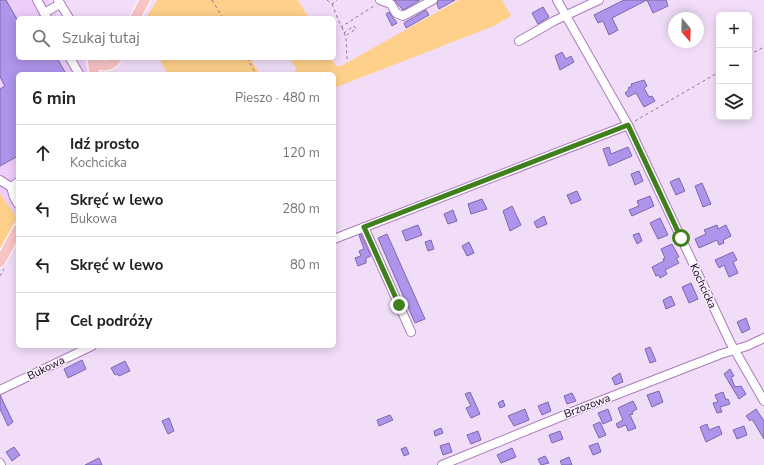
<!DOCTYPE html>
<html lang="pl">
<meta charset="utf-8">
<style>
body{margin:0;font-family:"Nunito Sans",sans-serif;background:#f6f6f6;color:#222}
.controls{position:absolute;right:12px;top:12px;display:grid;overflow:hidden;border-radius:6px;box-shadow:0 2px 10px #0003}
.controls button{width:36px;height:36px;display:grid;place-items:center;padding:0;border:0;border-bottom:1px solid #e0e0e0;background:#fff;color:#222;font:20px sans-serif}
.compass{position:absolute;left:668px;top:12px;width:36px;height:36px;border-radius:50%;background:#fff;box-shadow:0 2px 10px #0003;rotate:161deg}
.stop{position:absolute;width:12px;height:12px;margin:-9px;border:3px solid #3f7f1e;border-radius:50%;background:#fff}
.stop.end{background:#3f7f1e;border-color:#fff;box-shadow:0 1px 4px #0008}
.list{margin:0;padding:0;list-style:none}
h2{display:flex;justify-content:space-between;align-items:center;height:52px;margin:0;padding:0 16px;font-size:17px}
h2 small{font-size:13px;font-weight:400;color:#767676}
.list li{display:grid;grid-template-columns:26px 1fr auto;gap:12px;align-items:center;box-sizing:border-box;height:56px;padding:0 16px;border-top:1px solid #e0e0e0}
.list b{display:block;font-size:15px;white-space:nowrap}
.list p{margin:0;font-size:13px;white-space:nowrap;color:#767676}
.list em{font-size:13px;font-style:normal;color:#767676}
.icon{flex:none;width:22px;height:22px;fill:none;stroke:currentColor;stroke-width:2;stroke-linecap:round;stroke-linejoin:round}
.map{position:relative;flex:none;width:764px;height:465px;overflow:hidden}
.search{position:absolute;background:#fff;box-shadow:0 2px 10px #0003;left:16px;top:16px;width:320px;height:44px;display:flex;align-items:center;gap:10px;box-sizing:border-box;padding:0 14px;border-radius:6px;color:#767676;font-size:15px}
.panel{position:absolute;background:#fff;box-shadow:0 2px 10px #0003;left:16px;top:72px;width:320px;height:276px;border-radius:6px}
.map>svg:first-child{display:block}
.built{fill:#edcdf9}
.green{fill:#fed08a}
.building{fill:#af94eb;stroke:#7c68ab}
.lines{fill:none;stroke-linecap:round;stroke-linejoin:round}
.minor-casing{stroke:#ab7cbb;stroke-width:10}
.major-casing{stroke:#fff;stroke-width:12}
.path{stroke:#8b7892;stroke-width:1;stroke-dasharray:3 3;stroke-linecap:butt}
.minor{stroke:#fff;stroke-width:8}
.major{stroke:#f8c4c6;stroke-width:10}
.route{stroke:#3f7f1e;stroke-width:5}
.labels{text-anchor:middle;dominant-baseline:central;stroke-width:3;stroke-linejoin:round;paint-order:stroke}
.street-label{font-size:11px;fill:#18071e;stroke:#f9effc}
</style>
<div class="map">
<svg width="764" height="465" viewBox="0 0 764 465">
<rect width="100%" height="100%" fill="#f1ddf8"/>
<path class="built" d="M0,0H48L58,18H18V58H81L87,69V74H18L17,218L0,193Z"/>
<g class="green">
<path d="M157,0H298L309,18H146Z"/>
<path d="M459,0H502L511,16L494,26L334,88V74H290L297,70L290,58H331L336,66H341Z"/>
<path d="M159,58H250L260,74H168Z"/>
<path d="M0,193L17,218L0,248Z"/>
</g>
<g class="building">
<path d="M0,0H6L18,21V58H57L66,74H18V156L0,166V89L5,86L0,77Z"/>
<path d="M394,0H420L403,10Z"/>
<path d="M438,0H455L439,9L437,4Z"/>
<path d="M624,0H647L612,18L618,30L609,35L603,21L598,23L594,15Z"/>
<path d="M647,0H666L668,6L653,13Z"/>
<path d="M543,7L549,17L538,24L532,13Z"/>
<path d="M426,10L429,15L406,28L404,23Z"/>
<path d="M389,12L397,23L392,26L386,14Z"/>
<path d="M562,52L566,59L571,56L574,62L560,70L555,56Z"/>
<path d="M644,80L647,86L644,88L649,97L652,96L655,101L644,107L636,93L628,97L625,93L629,90L628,88L632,86L631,84Z"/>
<path d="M609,147L611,154L628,147L632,156L609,166L603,149Z"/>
<path d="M639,171L643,181L635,185L631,174Z"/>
<path d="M679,178L685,191L676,195L670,182Z"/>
<path d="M702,183L711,204L703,207L695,186Z"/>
<path d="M577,191L581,200L571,204L567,195Z"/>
<path d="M650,196L654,206L632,216L629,210L639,206L637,201Z"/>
<path d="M482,199L487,209L471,214L468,204Z"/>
<path d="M512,206L521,225L510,231L503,211Z"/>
<path d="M453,210L457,221L448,224L444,214Z"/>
<path d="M544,216L547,224L537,228L534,222Z"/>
<path d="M660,218L668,235L658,239L650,223Z"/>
<path d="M418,225L422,235L406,241L402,231Z"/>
<path d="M717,225L718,229L726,225L731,236L723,240L724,243L719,245L717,240L699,248L695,239L706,234L704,230Z"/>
<path d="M639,233L642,241L637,244L633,235Z"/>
<path d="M361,234L371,256L366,258V263L358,266L355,258L361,256L359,251L364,249L359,235Z"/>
<path d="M387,234L425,319L415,323L378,238Z"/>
<path d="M431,240L434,249L428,251L425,242Z"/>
<path d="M469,242L474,253L467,256L462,246Z"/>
<path d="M672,244L679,257L676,258L679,263L665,270L667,274L660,278L659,275L656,276L652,267L664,261L663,259L665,258L661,249Z"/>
<path d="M733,252L737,260L733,262L738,273L729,277L724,265L719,268L715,260Z"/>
<path d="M691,283L698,299L689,303L682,287Z"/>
<path d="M671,296L675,305L666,309L663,300Z"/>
<path d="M746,318L750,329L742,333L737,322Z"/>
<path d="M650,347L656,361L650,363L645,349Z"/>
<path d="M82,360L86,369L68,378L64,369Z"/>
<path d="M125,361L130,371L119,376L117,374L115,375L111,368Z"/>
<path d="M730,369L734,376L731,377L735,387L741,386L746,394L739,399L724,374Z"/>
<path d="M620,373L623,382L615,385L612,378Z"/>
<path d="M659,391L663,402L652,407L647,395Z"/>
<path d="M470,392L480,414L471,418L466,408L471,406L465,394Z"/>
<path d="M723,392L726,400L728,399L730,404L720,407L722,412L717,413L713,403L718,402L715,395Z"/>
<path d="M572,393L576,401L567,404L564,396Z"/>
<path d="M0,395L13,422L8,426L0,409Z"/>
<path d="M503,400L505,406L500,408L498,403Z"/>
<path d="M633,401L637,409L632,412L633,414L630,415L636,428L628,431L626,425L618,428L616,424L623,420L618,408Z"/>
<path d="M548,402L551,411L542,415L538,406Z"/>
<path d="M525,409L529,420L514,426L508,416Z"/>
<path d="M608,409L612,420L603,424L598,413Z"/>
<path d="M756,409L764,421V439L752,419L750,421L746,416Z"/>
<path d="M390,415L393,420L379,426L377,420Z"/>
<path d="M169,418L174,431L168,434L162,421Z"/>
<path d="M600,422L606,435L599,438L593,425Z"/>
<path d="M707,424L709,430L719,426L722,434L706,442L700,427Z"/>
<path d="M744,426L747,435L737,439L733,430Z"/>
<path d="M441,428L443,433L435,436L434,431Z"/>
<path d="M478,431L481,440L471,444L467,435Z"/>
<path d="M560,431L563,439L552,443L549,435Z"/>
<path d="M449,443L452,452L443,455L440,446Z"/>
<path d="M598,443L601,452L593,455L589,446Z"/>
<path d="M14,447L20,455L12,461L6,452Z"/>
<path d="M406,447L409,454L404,456L401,449Z"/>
<path d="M512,448L516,457L501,463L497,455Z"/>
<path d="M545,456L549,463L541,465L538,459Z"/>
<path d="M569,457L572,465H562L560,461Z"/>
<path d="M99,458L102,465H85Z"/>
</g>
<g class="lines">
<g class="minor-casing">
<g id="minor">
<path d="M37,0L47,18"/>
<path d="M58,0L69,18"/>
<path d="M380,0L391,4L396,13L403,16L433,0"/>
<path d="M557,0L628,125L730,342L764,401"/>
<path d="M44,13L60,4"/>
<path d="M519,41L554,21L599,0"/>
<path d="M70,58L79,74"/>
<path d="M0,180L11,187"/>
<path d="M18,182L11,187L14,197L18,204"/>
<path d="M364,227L411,332"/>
<path d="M334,239L628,125"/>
<path d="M0,390L92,346"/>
<path d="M0,463L1,465"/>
<path d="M442,465L582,408L721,354L747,346L764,338"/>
</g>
</g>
<g class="major-casing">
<g id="major">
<path d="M135,18L145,0"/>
<path d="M92,58C98,68 111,68 117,58"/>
<path d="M93,61L94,74"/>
<path d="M0,262L18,229"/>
</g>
</g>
<g class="path">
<path d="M212,0L223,18"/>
<path d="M327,0L332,4L337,0"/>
<path d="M332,4L341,27L374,6"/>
<path d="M342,27L346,38L347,59"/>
<path d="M344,33L354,26L356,29L345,36"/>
<path d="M749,55L764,47"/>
<path d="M247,58L256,74"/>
<path d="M635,121L719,72"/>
<path d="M0,276L4,269"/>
</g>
<use href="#minor" class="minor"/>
<use href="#major" class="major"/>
</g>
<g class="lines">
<path class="route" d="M399,305L364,227L628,125L681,238"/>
</g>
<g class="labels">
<g class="street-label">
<text transform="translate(703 286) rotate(65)">Kochcicka</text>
<text transform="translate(46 368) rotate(-26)">Bukowa</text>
<text transform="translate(587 406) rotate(-21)">Brzozowa</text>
</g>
</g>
</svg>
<div class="controls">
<button>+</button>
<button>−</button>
<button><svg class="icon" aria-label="layers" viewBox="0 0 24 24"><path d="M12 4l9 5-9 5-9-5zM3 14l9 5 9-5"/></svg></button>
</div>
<svg class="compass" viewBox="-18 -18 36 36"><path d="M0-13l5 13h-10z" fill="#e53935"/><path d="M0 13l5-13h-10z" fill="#767676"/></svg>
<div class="stop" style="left:681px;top:238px"></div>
<div class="stop end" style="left:399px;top:305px"></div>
<div class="search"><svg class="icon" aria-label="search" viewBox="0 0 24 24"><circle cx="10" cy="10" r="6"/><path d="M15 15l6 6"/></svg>Szukaj tutaj</div>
<section class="panel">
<h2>6 min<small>Pieszo · 480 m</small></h2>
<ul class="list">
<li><svg class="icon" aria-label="ahead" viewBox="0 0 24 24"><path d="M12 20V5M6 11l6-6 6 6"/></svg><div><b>Idź prosto</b><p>Kochcicka</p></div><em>120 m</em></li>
<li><svg class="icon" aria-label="left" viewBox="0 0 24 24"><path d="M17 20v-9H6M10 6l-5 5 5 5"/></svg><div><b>Skręć w lewo</b><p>Bukowa</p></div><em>280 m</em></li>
<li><svg class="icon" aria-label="left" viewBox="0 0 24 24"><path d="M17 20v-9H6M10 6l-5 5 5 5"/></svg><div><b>Skręć w lewo</b></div><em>80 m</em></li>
<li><svg class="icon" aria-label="arrive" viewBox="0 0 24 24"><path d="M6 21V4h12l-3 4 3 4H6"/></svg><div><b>Cel podróży</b></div></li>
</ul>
</section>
</div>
